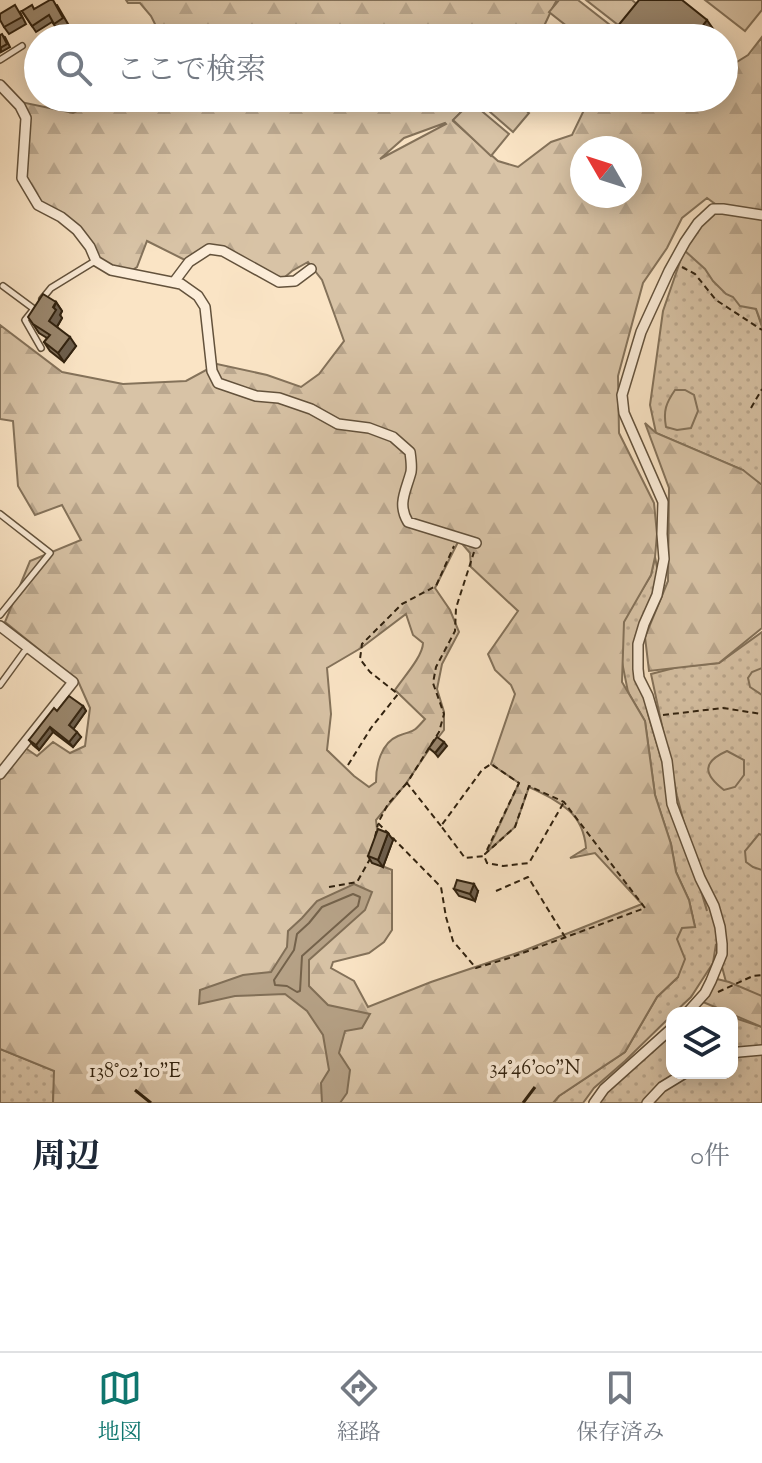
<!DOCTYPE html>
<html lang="ja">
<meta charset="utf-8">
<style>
body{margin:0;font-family:"Sorts Mill Goudy","Noto Serif JP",serif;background:#f2f2f3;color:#1f2937}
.controls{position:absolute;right:24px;bottom:24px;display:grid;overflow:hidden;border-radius:16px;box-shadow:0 4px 20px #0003}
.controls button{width:72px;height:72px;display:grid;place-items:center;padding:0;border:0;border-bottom:2px solid #e0e1e3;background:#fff;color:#1f2937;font:40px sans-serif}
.compass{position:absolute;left:570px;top:136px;width:72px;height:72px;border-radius:50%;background:#fff;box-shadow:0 4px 20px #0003;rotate:309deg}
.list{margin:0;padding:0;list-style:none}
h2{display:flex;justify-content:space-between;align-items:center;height:104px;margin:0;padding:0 32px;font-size:34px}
h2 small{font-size:26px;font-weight:400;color:#747a83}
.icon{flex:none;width:44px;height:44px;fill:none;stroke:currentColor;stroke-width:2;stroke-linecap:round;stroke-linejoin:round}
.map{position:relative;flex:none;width:762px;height:1103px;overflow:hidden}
.search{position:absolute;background:#fff;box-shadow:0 4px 20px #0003;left:24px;right:24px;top:24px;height:88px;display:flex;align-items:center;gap:20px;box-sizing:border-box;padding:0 28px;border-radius:44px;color:#747a83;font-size:30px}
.sheet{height:248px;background:#fff}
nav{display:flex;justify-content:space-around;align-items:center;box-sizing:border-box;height:112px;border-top:2px solid #e0e1e3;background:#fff;font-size:22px;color:#747a83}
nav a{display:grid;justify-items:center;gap:4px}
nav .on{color:#0f766e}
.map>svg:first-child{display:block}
.green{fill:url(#green-dots);stroke:#84725a;stroke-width:2}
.forest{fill:url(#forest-firs);stroke:#84725a;stroke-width:2;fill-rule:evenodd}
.pitch{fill:#d8c3a6;stroke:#84725a;stroke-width:2}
.water{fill:#b6a287;stroke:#816f57;stroke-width:2}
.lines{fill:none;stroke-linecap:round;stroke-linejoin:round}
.shore{stroke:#74624b;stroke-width:2}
.lane-casing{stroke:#63523c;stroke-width:8}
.street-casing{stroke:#63523c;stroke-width:12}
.path{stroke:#31220f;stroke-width:2;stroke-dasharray:6 4;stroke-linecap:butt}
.lane{stroke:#fcedd9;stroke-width:5}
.street{stroke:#fcedd9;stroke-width:9}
.wall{fill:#84745f;stroke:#31220f;stroke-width:2}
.shaded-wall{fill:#6c5e4d;stroke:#31220f;stroke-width:2}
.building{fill:#9a876e;stroke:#31220f;stroke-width:2}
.ticks{fill:none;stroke:#31220f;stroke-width:3}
.ticks-label{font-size:20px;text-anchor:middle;fill:#31220f;stroke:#fcedd9;stroke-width:7;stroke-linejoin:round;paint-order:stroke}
</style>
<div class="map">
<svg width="762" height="1103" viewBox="0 0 762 1103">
<defs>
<pattern id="green-dots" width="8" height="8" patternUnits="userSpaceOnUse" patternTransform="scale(2)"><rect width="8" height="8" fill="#d8c3a6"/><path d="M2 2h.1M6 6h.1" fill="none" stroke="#baa78e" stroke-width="1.8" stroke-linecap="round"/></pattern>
<pattern id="forest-firs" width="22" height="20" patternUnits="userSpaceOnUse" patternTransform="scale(2)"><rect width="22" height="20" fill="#d8c3a6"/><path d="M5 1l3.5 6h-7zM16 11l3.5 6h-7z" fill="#baa78e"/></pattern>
</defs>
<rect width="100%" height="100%" fill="#fae4c5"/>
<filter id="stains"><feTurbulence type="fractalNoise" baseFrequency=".0025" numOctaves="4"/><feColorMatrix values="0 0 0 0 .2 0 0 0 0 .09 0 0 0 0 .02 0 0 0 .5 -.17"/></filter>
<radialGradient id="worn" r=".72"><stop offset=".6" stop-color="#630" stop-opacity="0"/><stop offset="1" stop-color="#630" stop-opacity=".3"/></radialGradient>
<g class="green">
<path d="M684,250L756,309L762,327V489L743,470L656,433L650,405L663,311Z"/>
<path d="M655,557L660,582L649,604L638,663L648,714L707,911L677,796L651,674L678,667L719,663L762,632V997L726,982L716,944L713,963L691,997L674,1013H672V1015L625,1061L594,1088L583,1103H553L559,1096L625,1052L657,997L678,977L676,939L682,927H695L689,900L676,872L671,844L655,795L645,721L628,692L622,662L623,621L651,575Z"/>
<path d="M732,1017L762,1027V1103H596L672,1028V1073H732Z"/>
<path d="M0,1049L55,1071L53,1103H0Z"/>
</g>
<g class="forest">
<path d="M126,0H557C548,14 547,25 536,38H162L151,16L140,3H128Z"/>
<path d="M762,37V325L756,309L740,306L733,297L726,294L713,281L705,269L684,250L705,220L722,209L707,198L682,218L667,248L643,283L618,376L619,433L654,503L657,534L655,557L651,575L624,622L622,682L645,721L655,795L671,844L676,872L689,900L695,927L682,928L677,939L685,959L678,977L657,997L625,1052L559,1096L553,1103H53L54,1071L0,1049V777L24,747L37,756L53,742L70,753L85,746L90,708L78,681L5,622L30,561L81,540L62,505L35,515L18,486L13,421L0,419V325L62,372L123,384L186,381L217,364L267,375L301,387L319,374L344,341L322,280L308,262L292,271L279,282L209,249L189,262L147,241L137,267L128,273L96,261L77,230L38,205L22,178L26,118L21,102L73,113L103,98H474L453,121L498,161L518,167L551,142L572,135L584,110L596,98H650L664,109L681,98H724V70L748,55ZM445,123L446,124L380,159L404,138ZM582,148H630V196H582ZM459,540L470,553L471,567L518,611L488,654L495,670L511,685L515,694L491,764L519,783L487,852L515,827L529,787C559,802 583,811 586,848L570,858L595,853L642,904L523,951L431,982L368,1007L354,981L331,968L333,962L369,953L384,942L392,930V870L372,862L378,838L376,820L405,785L430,748L444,730V712L437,689L442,664L459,632L450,610L435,588ZM406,614L413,635L423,643C423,656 403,678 395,690L425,719C411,735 415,729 398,736C381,743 376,765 376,782L369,787L354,776L327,750L331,714L327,668L361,648Z"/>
<path d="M645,423L656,433L743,470L762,485V628L719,663L649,671L645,637L668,581L669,488Z"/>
<path d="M717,979L729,982L762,996V1027L703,1002Z"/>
</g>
<g class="pitch">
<path d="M559,0H578L619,32L614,38H582L549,12Z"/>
<path d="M586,0H632L639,6L622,28Z"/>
<path d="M705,0H762V10L745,31Z"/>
<path d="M474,98H511L529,113L513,132Z"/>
<path d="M471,102L509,134L491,156L453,120Z"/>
<path d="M675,390H685L694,395L698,411L691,428L677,430L666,427C663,411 666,403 675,390Z"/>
<path d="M762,668V695L750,687L748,678L752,672Z"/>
<path d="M727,751L744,760V775L735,787L724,790C703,774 702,762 727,751Z"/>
<path d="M759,834L762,835V870L753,867L746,862L745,851Z"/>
</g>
<path class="water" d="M354,884L372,892L365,910L309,960V986L328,1005L370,1014L362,1028L345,1031L339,1053L350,1070L347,1093L340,1103H322L321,1083L329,1070L323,1035L307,1011L285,994L235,996L199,1004L200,990L243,975L271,972L287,947L288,931L302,918L317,901Z"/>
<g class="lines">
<path class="shore" d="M353,894L360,897L358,906L302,956L300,991L297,992L287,986L275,985L274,980L294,950L297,934L309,923L322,907Z"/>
<g class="lane-casing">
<g id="lane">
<path d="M0,60L22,46"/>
<path d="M3,286L34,309"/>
<path d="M42,299L51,288L95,261"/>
<path d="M33,310L25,320L41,348"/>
<path d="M0,514L50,553L0,615"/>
<path d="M0,685L24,652L29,648"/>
</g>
</g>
<g class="street-casing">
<g id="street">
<path d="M0,85L20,106L26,118L22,178L38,205L61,217L77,230L90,247L96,261L111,270L181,284L198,296L205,307L212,371L218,383L256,396L279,398L311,409L338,424L369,428L393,437L410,452C411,459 412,466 411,472C406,491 397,504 408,522L476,543"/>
<path d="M174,282L189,262L209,249L223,251L279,282L295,281L311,269"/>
<path d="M0,626L73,682L0,774"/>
<path d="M687,1013L705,993L711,981L722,954V944L720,927L714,906L700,878L672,804L667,761L648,696L639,678L638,669V644L644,624L657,595L664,559L662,534L663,502L624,413L622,395L641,332L669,271L685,242L698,223L713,209H723L762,215"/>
<path d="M732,1054L739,1052L762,1050"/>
<path d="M594,1103L604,1089L672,1028"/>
<path d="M647,1103L662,1087L685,1073"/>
</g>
</g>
<g class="path">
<path d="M682,267L695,274L716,300L762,330"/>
<path d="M751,408L762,389"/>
<path d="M663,715L723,708L762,714"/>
<path d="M348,765L371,728L398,694L370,672L360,659L362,644L402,604L436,586L454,546"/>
<path d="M407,783L388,804L378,823L441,887L446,917L453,941L476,968L509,958L645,908L564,802L529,786L515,827L485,854L519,783L491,764L482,770L441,826L465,858L484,856L487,863L503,866L529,863L564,802"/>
<path d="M441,826L407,783L439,732L444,714L433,683L436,667L455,631L456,608L474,552"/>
<path d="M375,837L378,824"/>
<path d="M329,887L357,882L370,859"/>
<path d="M496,891L528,877L565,937"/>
<path d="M718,992L753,976L762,975"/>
</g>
<use href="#lane" class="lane"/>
<use href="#street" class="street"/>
</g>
<g class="wall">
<path d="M57,5L68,24L58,30L52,22L36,32L22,11Z"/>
<path d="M20,12L26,24L9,34L4,27Z"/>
<path d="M0,35L5,37L10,47L1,52Z"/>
<path d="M56,302L62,311L60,315L62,318L57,327L76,346L64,362L50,351L44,342L47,338L39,333L33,324Z"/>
<path d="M83,706L86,711L73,729L81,737L73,747L53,732L39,750L33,745L29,740L57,711Z"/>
<path d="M393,840L383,867L372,863L368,856Z"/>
<path d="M454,889L478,891L475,901L459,896Z"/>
</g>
<g class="shaded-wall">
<path d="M707,20L716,33L713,38H693Z"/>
<path d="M56,302L62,311L60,315L62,318L55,330L49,321Z"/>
<path d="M70,337L76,346L64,362L58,353Z"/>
<path d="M83,706L86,711L72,731L69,725Z"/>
<path d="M50,727L53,732L39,750L36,745Z"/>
<path d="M77,732L81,737L73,747L69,742Z"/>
<path d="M444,742L447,746L438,757L435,753Z"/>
<path d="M388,833L393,840L383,867L378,860Z"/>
<path d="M474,884L478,891L475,901L470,894Z"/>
</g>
<g class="building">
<path d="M50,0H53L63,18L54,24L49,15L32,26L22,11L32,5L34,9Z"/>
<path d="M639,0H682L707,20L693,38H608Z"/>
<path d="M15,5L22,17L4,27L0,20V14Z"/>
<path d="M2,34L7,44L0,48V35Z"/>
<path d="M43,294L56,302L53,307L56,310L49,321L70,337L58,353L44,342L50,335L33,324L28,317Z"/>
<path d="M69,696L83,706L69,725L77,732L69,742L50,727L36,745L29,740L54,708L57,711Z"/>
<path d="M437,737L444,742L435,753L429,748Z"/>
<path d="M378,829L388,833L378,860L368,856Z"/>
<path d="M457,880L474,884L470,894L454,889Z"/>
</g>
<path class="ticks" d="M135,1090L151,1103M523,1103L535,1087"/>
<g class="ticks-label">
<text x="535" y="1074">34°46'00"N</text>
<text x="135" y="1077">138°02'10"E</text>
</g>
<rect width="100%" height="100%" filter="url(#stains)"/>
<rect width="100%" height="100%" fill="url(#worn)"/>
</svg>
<div class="controls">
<button><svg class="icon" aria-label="layers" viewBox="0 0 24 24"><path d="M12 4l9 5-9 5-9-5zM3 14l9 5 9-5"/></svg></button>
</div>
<svg class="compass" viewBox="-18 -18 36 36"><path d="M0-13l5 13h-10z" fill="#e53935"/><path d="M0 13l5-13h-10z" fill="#747a83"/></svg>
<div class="search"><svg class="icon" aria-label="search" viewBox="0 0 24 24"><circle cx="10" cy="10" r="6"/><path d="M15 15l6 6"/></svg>ここで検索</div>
</div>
<section class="sheet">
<h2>周辺<small>0件</small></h2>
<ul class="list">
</ul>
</section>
<nav>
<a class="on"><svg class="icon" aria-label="map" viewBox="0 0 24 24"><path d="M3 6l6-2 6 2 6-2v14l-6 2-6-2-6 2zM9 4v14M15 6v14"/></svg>地図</a>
<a><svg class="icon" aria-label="directions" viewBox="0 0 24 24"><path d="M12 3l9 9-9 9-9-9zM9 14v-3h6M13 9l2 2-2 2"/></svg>経路</a>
<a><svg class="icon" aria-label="saved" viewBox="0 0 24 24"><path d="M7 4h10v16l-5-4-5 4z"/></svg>保存済み</a>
</nav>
